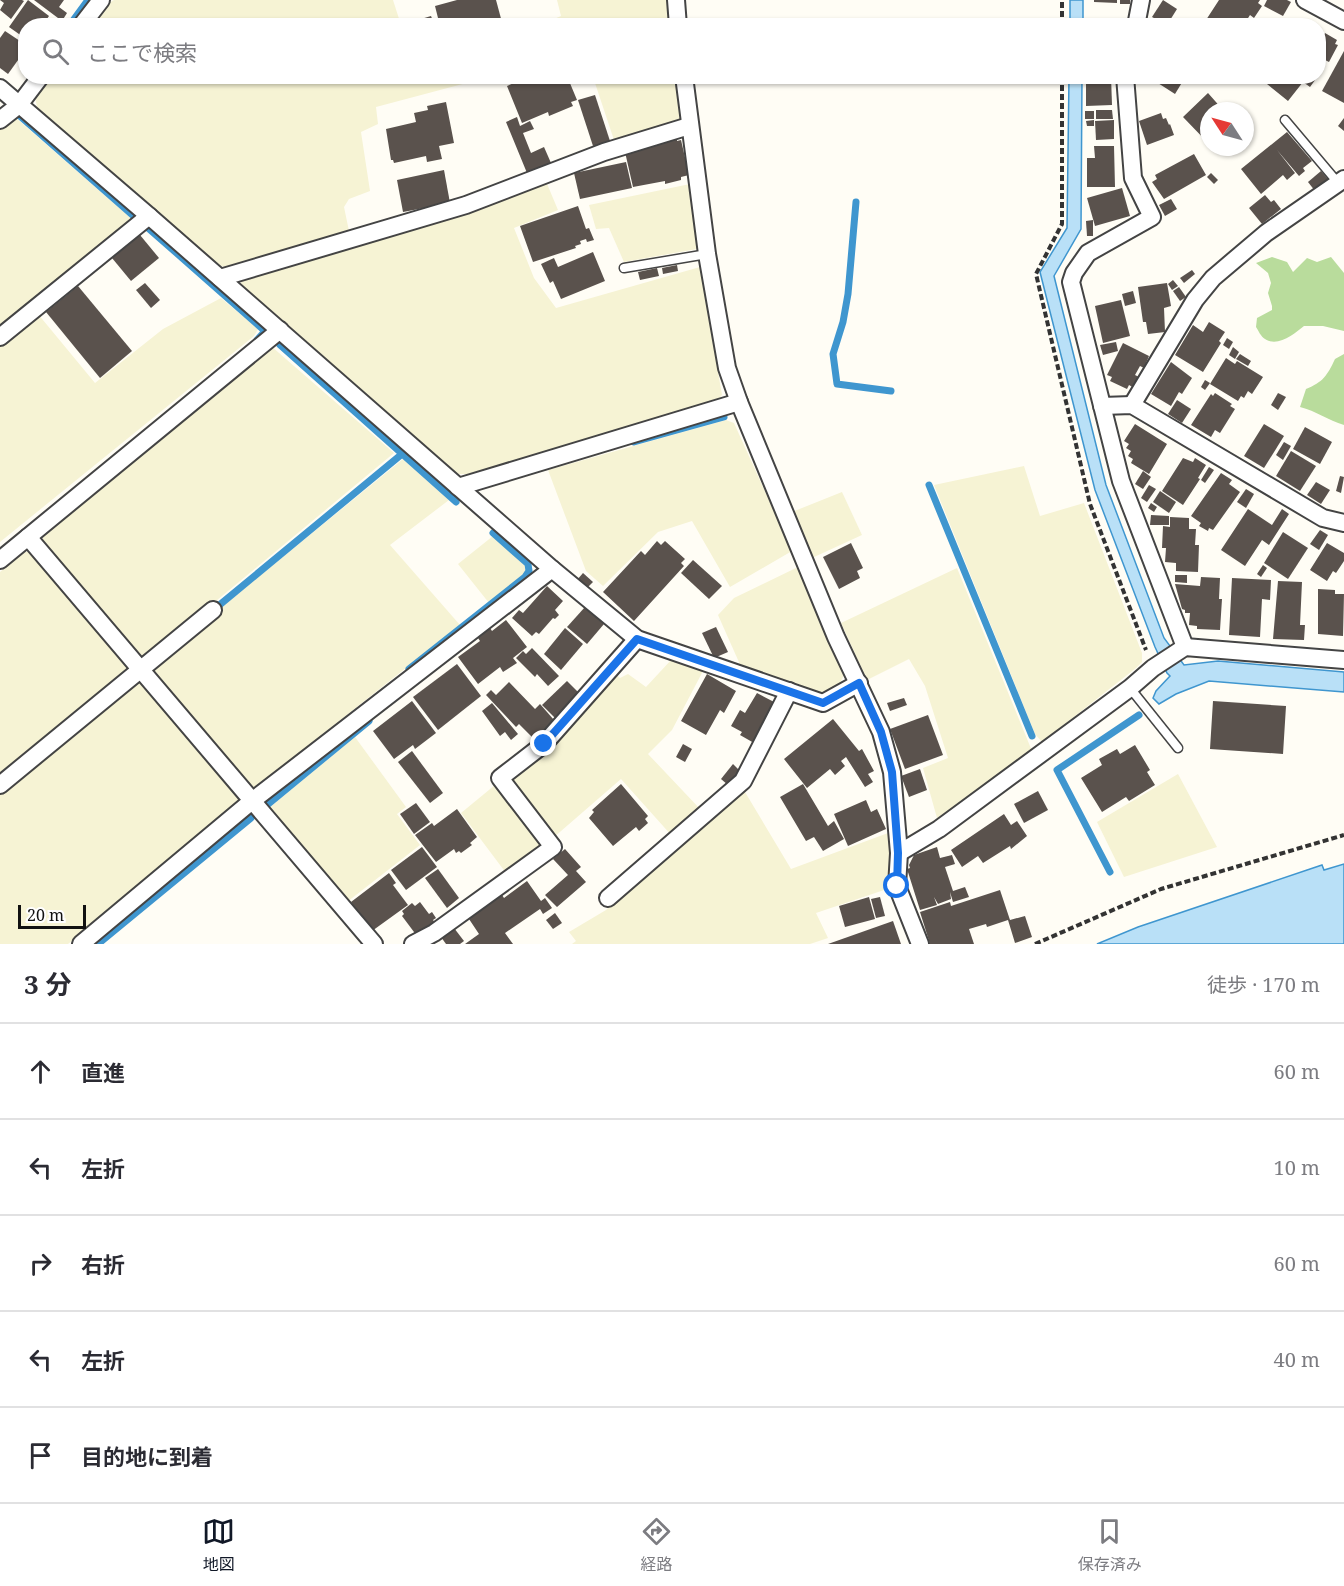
<!DOCTYPE html>
<html lang="ja">
<meta charset="utf-8">
<style>
body{margin:0;font-family:"Noto Serif","Noto Sans JP",serif;background:#f7f7f7;color:#2b2b33}
.compass{position:absolute;left:1200px;top:102px;width:54px;height:54px;border-radius:50%;background:#fff;box-shadow:0 2px 4px #0004;rotate:306deg}
.scale{position:absolute;left:18px;bottom:15px;width:68px;box-sizing:border-box;padding-left:6px;border:3px solid #111;border-top:0;font-size:16px;line-height:21px;white-space:nowrap;color:#111;-webkit-text-stroke:4px #fff;paint-order:stroke}
.stop{position:absolute;width:18px;height:18px;margin:-14px;border:4px solid #1a73e8;border-radius:50%;background:#fff}
.stop.end{background:#1a73e8;border-color:#fff;box-shadow:0 2px 6px #0008}
.list{margin:0;padding:0;list-style:none}
h2{display:flex;justify-content:space-between;align-items:center;height:78px;margin:0;padding:0 24px;font-size:26px}
h2 small{font-size:20px;font-weight:400;color:#7c7c81}
.list li{display:grid;grid-template-columns:39px 1fr auto;gap:18px;align-items:center;box-sizing:border-box;height:96px;padding:0 24px;border-top:2px solid #e1e1e2}
.list b{display:block;font-size:22px;white-space:nowrap}
.list em{font-size:20px;font-style:normal;color:#7c7c81}
.icon{flex:none;width:33px;height:33px;fill:none;stroke:currentColor;stroke-width:2;stroke-linecap:round;stroke-linejoin:round}
.map{position:relative;flex:none;width:1344px;height:944px;overflow:hidden}
.search{position:absolute;background:#fff;box-shadow:0 2px 4px #0004;left:18px;right:18px;top:18px;height:66px;display:flex;align-items:center;gap:15px;box-sizing:border-box;padding:0 21px;border-radius:24px;color:#7c7c81;font-size:22px}
.sheet{height:558px;background:#fff}
nav{display:flex;justify-content:space-around;align-items:center;box-sizing:border-box;height:84px;border-top:2px solid #e1e1e2;background:#fff;font-size:16px;color:#7c7c81}
nav a{display:grid;justify-items:center;gap:3px}
nav .on{color:#111827}
.map>svg:first-child{display:block}
.farmland{fill:#f6f3d4}
.forest{fill:#b9dc9c}
.water{fill:#b9e0f7;stroke:#3f96cf;stroke-width:1.5}
.lines{fill:none;stroke-linecap:round;stroke-linejoin:round}
.stream{stroke:#3f96cf;stroke-width:7}
.building{fill:#5a524d}
.lane-casing{stroke:#444;stroke-width:11}
.street-casing{stroke:#444;stroke-width:20}
.path{stroke:#333;stroke-width:4;stroke-dasharray:6 3;stroke-linecap:butt}
.lane{stroke:#fff;stroke-width:8}
.street{stroke:#fff;stroke-width:16}
.route{stroke:#1a73e8;stroke-width:8}
</style>
<div class="map">
<svg width="1344" height="944" viewBox="0 0 1344 944">
<rect width="100%" height="100%" fill="#fffdf5"/>
<g class="farmland">
<path d="M114,0H393L401,25L91,26L109,3Z"/>
<path d="M557,0H670L673,26H538L561,16Z"/>
<path d="M51,76L489,77L376,107L378,124L361,132L370,191L349,199L344,207L349,231L227,268L214,263L37,107L35,97Z"/>
<path d="M593,77H679L683,116L678,122L615,143Z"/>
<path d="M16,118L134,221L0,332V130Z"/>
<path d="M545,179L558,210L514,228L534,278L556,308L700,267L722,395L714,404L468,474H454L239,289L242,280L379,237Z"/>
<path d="M690,184L697,249L624,262L609,228L596,229L589,205Z"/>
<path d="M221,298L258,329L254,336L0,542V345L38,314L95,383L163,329Z"/>
<path d="M271,346L394,453L145,660L43,542V536Z"/>
<path d="M726,420L734,423L792,551L730,587L692,521L658,532L603,586L586,571L548,470Z"/>
<path d="M403,459L449,500L390,545L460,625L255,788L249,787L150,669L186,636Z"/>
<path d="M1024,466L1040,516L1084,503L1142,653V662L1136,668L1042,742L1035,734L934,485Z"/>
<path d="M842,492L862,535L812,558L792,512Z"/>
<path d="M493,536L526,566L527,570L523,576L489,603L458,564Z"/>
<path d="M25,552H31L133,671L0,778V572Z"/>
<path d="M798,567L845,673L840,683L822,693L783,685L742,669L718,615L734,598Z"/>
<path d="M957,568L1032,751L960,804L937,818L923,768L948,758L925,686L909,659L867,680L841,623Z"/>
<path d="M672,659L703,671L672,730L648,754L701,810L672,836L621,779L553,838L507,781L614,673L620,678L628,674L646,687Z"/>
<path d="M138,678L238,794L240,803L68,944H0V790Z"/>
<path d="M355,737L406,807L397,814L420,845L347,902L269,808Z"/>
<path d="M1178,774L1217,847L1124,877L1097,822Z"/>
<path d="M495,785L543,845L506,873L461,813Z"/>
<path d="M742,787L791,869L888,833L891,855L890,888L816,913L828,938L810,944H572L576,941L569,932L606,910Z"/>
</g>
<g class="forest">
<path d="M1272,257L1287,262L1293,272L1307,258L1317,262L1331,257L1344,273V331L1323,326H1304C1295,333 1278,348 1265,339C1261,337 1258,330 1256,327L1257,318L1272,310V306L1268,293L1271,283L1268,273L1256,263Z"/>
<path d="M1344,354V425C1328,420 1316,411 1300,407L1306,389C1323,382 1327,376 1335,359Z"/>
</g>
<g class="water">
<rect x="1070" y="0" width="13" height="25"/>
<path d="M1069,77H1082L1081,229L1054,276L1106,485L1164,638L1184,665L1218,661L1344,672V692L1209,681L1176,694L1159,704L1153,698L1156,691L1170,676L1167,673L1155,647L1095,490L1040,272L1067,228Z"/>
<path d="M1344,864V944H1097L1138,927L1322,865L1324,870Z"/>
</g>
<g class="lines">
<g class="stream">
<path d="M69,26L88,0"/>
<path d="M20,116L136,218"/>
<path d="M856,202L848,294L843,322L833,354L837,384L891,391"/>
<path d="M147,227L265,331L257,340"/>
<path d="M280,345L456,502"/>
<path d="M634,442L724,417"/>
<path d="M929,485L1032,736"/>
<path d="M217,607L402,454"/>
<path d="M409,669L525,577L529,571L528,564L493,533"/>
<path d="M267,805L369,721"/>
<path d="M1110,872L1057,770L1139,715"/>
<path d="M98,944L251,818"/>
</g>
</g>
<g class="building">
<path d="M0,0H22L24,1L11,19L0,10L4,3Z"/>
<path d="M28,0L49,16L42,26H26V39L9,27Z"/>
<path d="M34,0H64L59,7L67,13L62,21Z"/>
<path d="M457,0H496L503,26H440L435,6Z"/>
<path d="M1094,0H1117V3L1094,2Z"/>
<rect x="1120" y="0" width="10" height="4"/>
<path d="M1163,0L1177,9L1167,25L1152,17Z"/>
<path d="M1219,0H1260L1258,3L1262,6L1254,18L1250,15L1243,26H1214L1206,20Z"/>
<path d="M1267,0H1287L1291,2L1283,16L1264,6Z"/>
<path d="M431,16L435,26H423L421,19Z"/>
<path d="M1180,19L1190,26H1176Z"/>
<path d="M5,31L26,45V49L8,74L0,68V38Z"/>
<path d="M1325,33L1337,40L1335,44L1338,45L1329,62L1323,59L1318,67V34L1323,37Z"/>
<path d="M1344,51V103L1322,91Z"/>
<path d="M530,76H567L577,100L571,102L573,106L549,116L548,112L522,123L507,86Z"/>
<path d="M1086,76H1111L1112,105L1086,106Z"/>
<path d="M1147,76H1186L1175,94Z"/>
<path d="M1257,76H1318L1310,87L1303,82L1288,101Z"/>
<path d="M1208,93L1223,110L1209,111V144L1183,117Z"/>
<path d="M595,95L610,141L593,146L578,100Z"/>
<path d="M446,102L454,143L439,146L442,159L427,162L426,156L394,163L393,160H391L386,129L416,122L414,113L428,110L427,106Z"/>
<path d="M1096,110H1112L1113,119H1096Z"/>
<rect x="1085" y="111" width="9" height="8"/>
<path d="M1161,113L1163,119L1166,118L1169,125L1170,124L1174,135L1147,145L1139,121Z"/>
<path d="M517,117L520,126L530,121L534,129L523,133L531,153L544,147L551,163L527,173L506,122Z"/>
<path d="M1344,118V131L1338,126Z"/>
<path d="M1094,120V126H1087L1086,121Z"/>
<path d="M1114,120V139L1096,140L1095,121Z"/>
<path d="M1287,132L1312,161L1303,168L1305,171L1299,176L1277,150L1295,173L1287,180L1283,175L1261,194L1241,169Z"/>
<path d="M677,138V141L681,140L689,175L681,177V180L665,184V181L633,187L625,152Z"/>
<path d="M1094,146H1114L1115,187H1087V158H1095Z"/>
<path d="M1194,154L1206,175L1164,199L1152,182L1157,179L1155,175Z"/>
<path d="M626,162L632,188L580,199L574,173Z"/>
<path d="M444,170L450,203L403,212L397,180Z"/>
<path d="M1321,171L1329,180L1315,191L1308,182Z"/>
<path d="M1211,173L1218,180L1214,184L1207,177Z"/>
<path d="M1122,188L1130,216L1095,226L1087,198Z"/>
<path d="M1265,195L1271,202L1274,200L1281,209L1262,224L1249,208Z"/>
<path d="M1171,199L1177,209L1165,216L1159,205Z"/>
<path d="M578,206L586,229L589,228L594,240L587,242L586,239L580,241L581,244L575,246L576,248L533,262L520,226Z"/>
<path d="M1093,220V236H1087L1086,221Z"/>
<path d="M140,235L159,258L131,281L112,258Z"/>
<path d="M593,252L605,281L561,299L553,281L550,283L541,264L554,258L558,267Z"/>
<path d="M677,265L678,271L663,274L662,268Z"/>
<path d="M657,268L659,276L640,280L638,272Z"/>
<path d="M1192,270L1195,274L1184,283L1180,278Z"/>
<path d="M1173,280L1178,286L1172,290L1168,284Z"/>
<path d="M145,283L160,300L151,308L136,290Z"/>
<path d="M1167,283L1171,306L1164,308L1165,332L1148,334L1146,322H1143L1138,287Z"/>
<path d="M78,286L132,351L100,378L46,312Z"/>
<path d="M1179,287L1186,297L1180,301L1173,291Z"/>
<path d="M1133,291L1136,303L1125,306L1122,294Z"/>
<path d="M1121,300L1130,336L1103,343L1095,306Z"/>
<path d="M1209,322L1225,332L1219,341L1221,343L1203,372L1175,355L1193,325L1203,332Z"/>
<path d="M1227,338L1233,342L1229,349L1223,345Z"/>
<path d="M1116,342L1118,351L1103,355L1100,345Z"/>
<path d="M1123,343L1149,356L1144,368L1140,366L1135,375L1139,377L1134,388L1129,385L1127,389L1110,381L1112,377L1107,375Z"/>
<path d="M1233,347L1239,352L1235,359L1229,355Z"/>
<path d="M1240,354L1251,361L1248,366L1236,359Z"/>
<path d="M1226,358L1235,364L1237,361L1263,377L1252,394L1248,391L1244,398L1241,396L1238,401L1210,384Z"/>
<path d="M1171,362L1192,378L1182,394L1179,392L1171,406L1151,394Z"/>
<path d="M1205,380L1210,383L1205,390L1201,387Z"/>
<path d="M1215,393L1232,404L1230,406L1235,409L1220,433L1215,430L1211,437L1191,425L1211,394L1213,396Z"/>
<path d="M1278,393L1286,397L1278,410L1271,405Z"/>
<path d="M1177,400L1191,409L1182,423L1168,414Z"/>
<path d="M1135,424L1167,444L1149,474L1131,463L1133,459L1128,456L1131,451L1126,448L1129,444L1124,441Z"/>
<path d="M1264,424L1284,436L1264,468L1244,456Z"/>
<path d="M1305,427L1332,442L1320,464L1293,449Z"/>
<path d="M1284,442L1291,446L1283,460L1276,455Z"/>
<path d="M1291,451L1316,466L1300,491L1276,476Z"/>
<path d="M1183,458L1193,462L1195,458L1206,465L1198,478L1200,479L1183,505L1162,491Z"/>
<path d="M1209,467L1214,470L1205,483L1201,480Z"/>
<path d="M1143,471L1151,477L1143,489L1135,484Z"/>
<path d="M1221,473L1232,480L1229,484L1240,492L1213,530L1209,528L1208,531L1199,526L1201,523L1191,516Z"/>
<path d="M1340,476L1344,477L1341,493L1336,491Z"/>
<path d="M1316,482L1330,490L1321,504L1307,495Z"/>
<path d="M1149,485L1156,489L1147,502L1141,498Z"/>
<path d="M1246,489L1254,494L1246,508L1237,502Z"/>
<path d="M1160,491L1176,502L1169,513L1153,502Z"/>
<path d="M1151,503L1157,507L1154,512L1148,508Z"/>
<path d="M1248,509L1272,525L1282,509L1289,514L1269,545L1262,540L1245,566L1221,550Z"/>
<path d="M1151,515L1169,516V525H1150Z"/>
<path d="M1170,517L1189,518V529H1196L1195,545H1199L1198,572L1176,571V563L1165,562L1166,548H1162L1163,526L1170,527Z"/>
<path d="M1320,530L1328,535L1319,550L1310,544Z"/>
<path d="M1283,532L1308,548L1288,579L1264,563Z"/>
<path d="M657,541L661,545L665,541L685,559L681,563L684,566L634,621L603,592L641,551L645,555Z"/>
<path d="M851,543L863,568L857,571L860,578L839,589L823,557Z"/>
<path d="M1327,543L1344,553V561L1336,573L1333,571L1327,581L1310,570Z"/>
<path d="M693,560L722,586L709,599L681,573Z"/>
<path d="M1263,565L1267,568L1261,577L1257,574Z"/>
<path d="M583,573L593,582L586,589L577,580Z"/>
<path d="M1175,575H1187V583L1175,582Z"/>
<path d="M1201,577L1220,578L1219,599H1222L1220,630L1197,629V626L1189,625L1190,613H1185V610L1182,609L1175,584L1200,586Z"/>
<path d="M1232,578L1271,580L1270,600L1262,599L1260,637L1229,635Z"/>
<path d="M1278,581L1302,582L1300,625H1305L1304,640L1273,639Z"/>
<path d="M547,586L563,601L555,610L559,615L555,619L553,618L539,634L536,632L532,636L512,618L519,610L523,613Z"/>
<path d="M1318,589L1335,590V594H1344L1343,636L1318,634Z"/>
<path d="M585,607L604,624L587,644L567,627Z"/>
<path d="M506,620L527,647L513,658L517,663L503,672L500,667L478,684L458,657L480,641L478,638L490,628L492,631Z"/>
<path d="M716,627L728,652L714,658L702,633Z"/>
<path d="M565,628L583,644L561,670L544,654Z"/>
<path d="M532,648L559,676L548,686L537,674L535,677L516,658L523,651L526,654Z"/>
<path d="M457,664L481,696L438,730L413,697Z"/>
<path d="M707,674L736,691L724,713L720,710L706,735L681,721Z"/>
<path d="M567,681L581,695L555,718L542,705Z"/>
<path d="M509,682L535,709L540,704L554,720L534,739L519,724L516,727L486,695L491,690L496,695Z"/>
<path d="M757,693L776,703L754,743L740,735L742,732L731,726L740,710L745,713Z"/>
<path d="M904,698L907,705L890,711L887,703Z"/>
<path d="M412,701L436,733L415,749L413,745L394,759L373,731Z"/>
<path d="M1213,701L1286,706L1283,754L1210,749Z"/>
<path d="M492,703L518,734L511,740L505,732L500,736L482,711Z"/>
<path d="M928,715L943,755L905,769L890,729Z"/>
<path d="M833,719L859,751L862,749L874,771L868,774L873,782L865,787L846,757L841,761L845,766L835,775L830,769L807,788L784,759Z"/>
<path d="M683,744L692,749L685,762L676,757Z"/>
<path d="M1135,745L1150,770L1147,772L1155,785L1129,801L1126,797L1102,812L1081,778L1102,765L1099,759L1117,749L1120,754Z"/>
<path d="M412,751L443,793L430,803L398,762Z"/>
<path d="M733,764L740,771L728,785L721,779Z"/>
<path d="M920,769L927,790L909,797L901,776Z"/>
<path d="M621,784L648,816L645,819L648,823L639,831L636,827L613,846L589,818L594,812L592,810Z"/>
<path d="M803,784L828,826L834,821L844,839L823,851L814,837L806,841L780,797Z"/>
<path d="M1038,791L1048,810L1024,823L1014,804Z"/>
<path d="M866,800L871,812L877,809L886,829L848,846L834,814Z"/>
<path d="M416,803L430,822L414,834L400,814Z"/>
<path d="M457,809L477,837L470,843L472,845L461,853L459,851L456,853L454,849L436,862L415,835L432,823L434,826Z"/>
<path d="M1004,814L1011,825L1017,821L1027,836L1011,849L1010,846L983,863L978,856L962,867L951,850Z"/>
<path d="M422,847L437,867L406,890L391,870Z"/>
<path d="M937,847L940,858L952,855L955,864L945,867L953,891L965,887L969,897L953,902L950,892L951,899L938,904L934,897L937,905L920,910L907,869L910,868L909,865L914,855Z"/>
<path d="M565,849L581,867L576,871L586,882L557,907L545,895L568,875L553,859Z"/>
<path d="M438,869L459,898L447,908L425,878Z"/>
<path d="M389,873L396,883L393,885L408,905L372,931L351,902Z"/>
<path d="M527,881L541,901L545,898L552,908L543,914L540,909L505,933L513,944H465L479,934L469,919L502,895L504,898Z"/>
<path d="M1000,890L1010,920L1025,916L1032,937L1015,943L1008,920L987,927L986,924L969,929L974,944H930L920,912L950,902L951,906Z"/>
<path d="M869,897L875,919L845,927L839,906Z"/>
<path d="M880,897L885,916L876,918L871,899Z"/>
<path d="M420,902L429,914L432,912L436,918L433,920L437,925L417,936L402,916L404,914L402,911L412,903L415,906Z"/>
<path d="M555,913L562,923L553,929L546,920Z"/>
<path d="M893,921L901,944H828Z"/>
<path d="M454,928L464,941L460,944H446L441,937Z"/>
</g>
<g class="lines">
<g class="lane-casing">
<g id="lane">
<path d="M1285,120L1339,184"/>
<path d="M624,268L707,254"/>
<path d="M1130,688L1178,748"/>
</g>
</g>
<g class="street-casing">
<g id="street">
<path d="M676,0L678,26"/>
<path d="M1305,0L1344,21"/>
<path d="M81,26L101,0"/>
<path d="M1136,26L1141,0"/>
<path d="M684,76L707,254L727,368L739,402L836,637L881,732L892,772L899,853L897,886L920,944"/>
<path d="M1125,76L1133,178L1152,217L1088,253L1074,273L1071,282L1121,481L1185,647"/>
<path d="M0,88L149,216L552,569L637,639L823,703L859,683"/>
<path d="M0,120L19,105L41,76"/>
<path d="M220,278L466,205L604,152L689,126"/>
<path d="M0,337L149,216"/>
<path d="M1132,405L1195,300L1213,278L1266,233L1344,179"/>
<path d="M1102,406L1132,405L1323,518L1344,523"/>
<path d="M458,487L739,402"/>
<path d="M28,537L374,944"/>
<path d="M0,560L280,330"/>
<path d="M0,785L213,610"/>
<path d="M899,853L939,829L1130,688L1153,668L1185,647L1344,660"/>
<path d="M608,898L743,781L789,691"/>
<path d="M81,944L252,801L552,569"/>
<path d="M413,944L434,933L553,847L500,778L544,744L637,639"/>
</g>
</g>
<g class="path">
<path d="M1062,26V0"/>
<path d="M1062,76V224L1036,274L1090,504L1146,650"/>
<path d="M1035,944L1161,889L1344,835"/>
</g>
<use href="#lane" class="lane"/>
<use href="#street" class="street"/>
</g>
<g class="lines">
<path class="route" d="M544,744L637,639L823,703L859,683L881,732L892,772L898,853L897,886"/>
</g>
</svg>
<svg class="compass" viewBox="-18 -18 36 36"><path d="M0-13l5 13h-10z" fill="#e53935"/><path d="M0 13l5-13h-10z" fill="#7c7c81"/></svg>
<div class="scale">20 m</div>
<div class="stop" style="left:897px;top:886px"></div>
<div class="stop end" style="left:544px;top:744px"></div>
<div class="search"><svg class="icon" aria-label="search" viewBox="0 0 24 24"><circle cx="10" cy="10" r="6"/><path d="M15 15l6 6"/></svg>ここで検索</div>
</div>
<section class="sheet">
<h2>3 分<small>徒歩 · 170 m</small></h2>
<ul class="list">
<li><svg class="icon" aria-label="ahead" viewBox="0 0 24 24"><path d="M12 20V5M6 11l6-6 6 6"/></svg><div><b>直進</b></div><em>60 m</em></li>
<li><svg class="icon" aria-label="left" viewBox="0 0 24 24"><path d="M17 20v-9H6M10 6l-5 5 5 5"/></svg><div><b>左折</b></div><em>10 m</em></li>
<li><svg class="icon" aria-label="right" viewBox="0 0 24 24"><path d="M7 20v-9h11M14 6l5 5-5 5"/></svg><div><b>右折</b></div><em>60 m</em></li>
<li><svg class="icon" aria-label="left" viewBox="0 0 24 24"><path d="M17 20v-9H6M10 6l-5 5 5 5"/></svg><div><b>左折</b></div><em>40 m</em></li>
<li><svg class="icon" aria-label="arrive" viewBox="0 0 24 24"><path d="M6 21V4h12l-3 4 3 4H6"/></svg><div><b>目的地に到着</b></div></li>
</ul>
</section>
<nav>
<a class="on"><svg class="icon" aria-label="map" viewBox="0 0 24 24"><path d="M3 6l6-2 6 2 6-2v14l-6 2-6-2-6 2zM9 4v14M15 6v14"/></svg>地図</a>
<a><svg class="icon" aria-label="directions" viewBox="0 0 24 24"><path d="M12 3l9 9-9 9-9-9zM9 14v-3h6M13 9l2 2-2 2"/></svg>経路</a>
<a><svg class="icon" aria-label="saved" viewBox="0 0 24 24"><path d="M7 4h10v16l-5-4-5 4z"/></svg>保存済み</a>
</nav>
